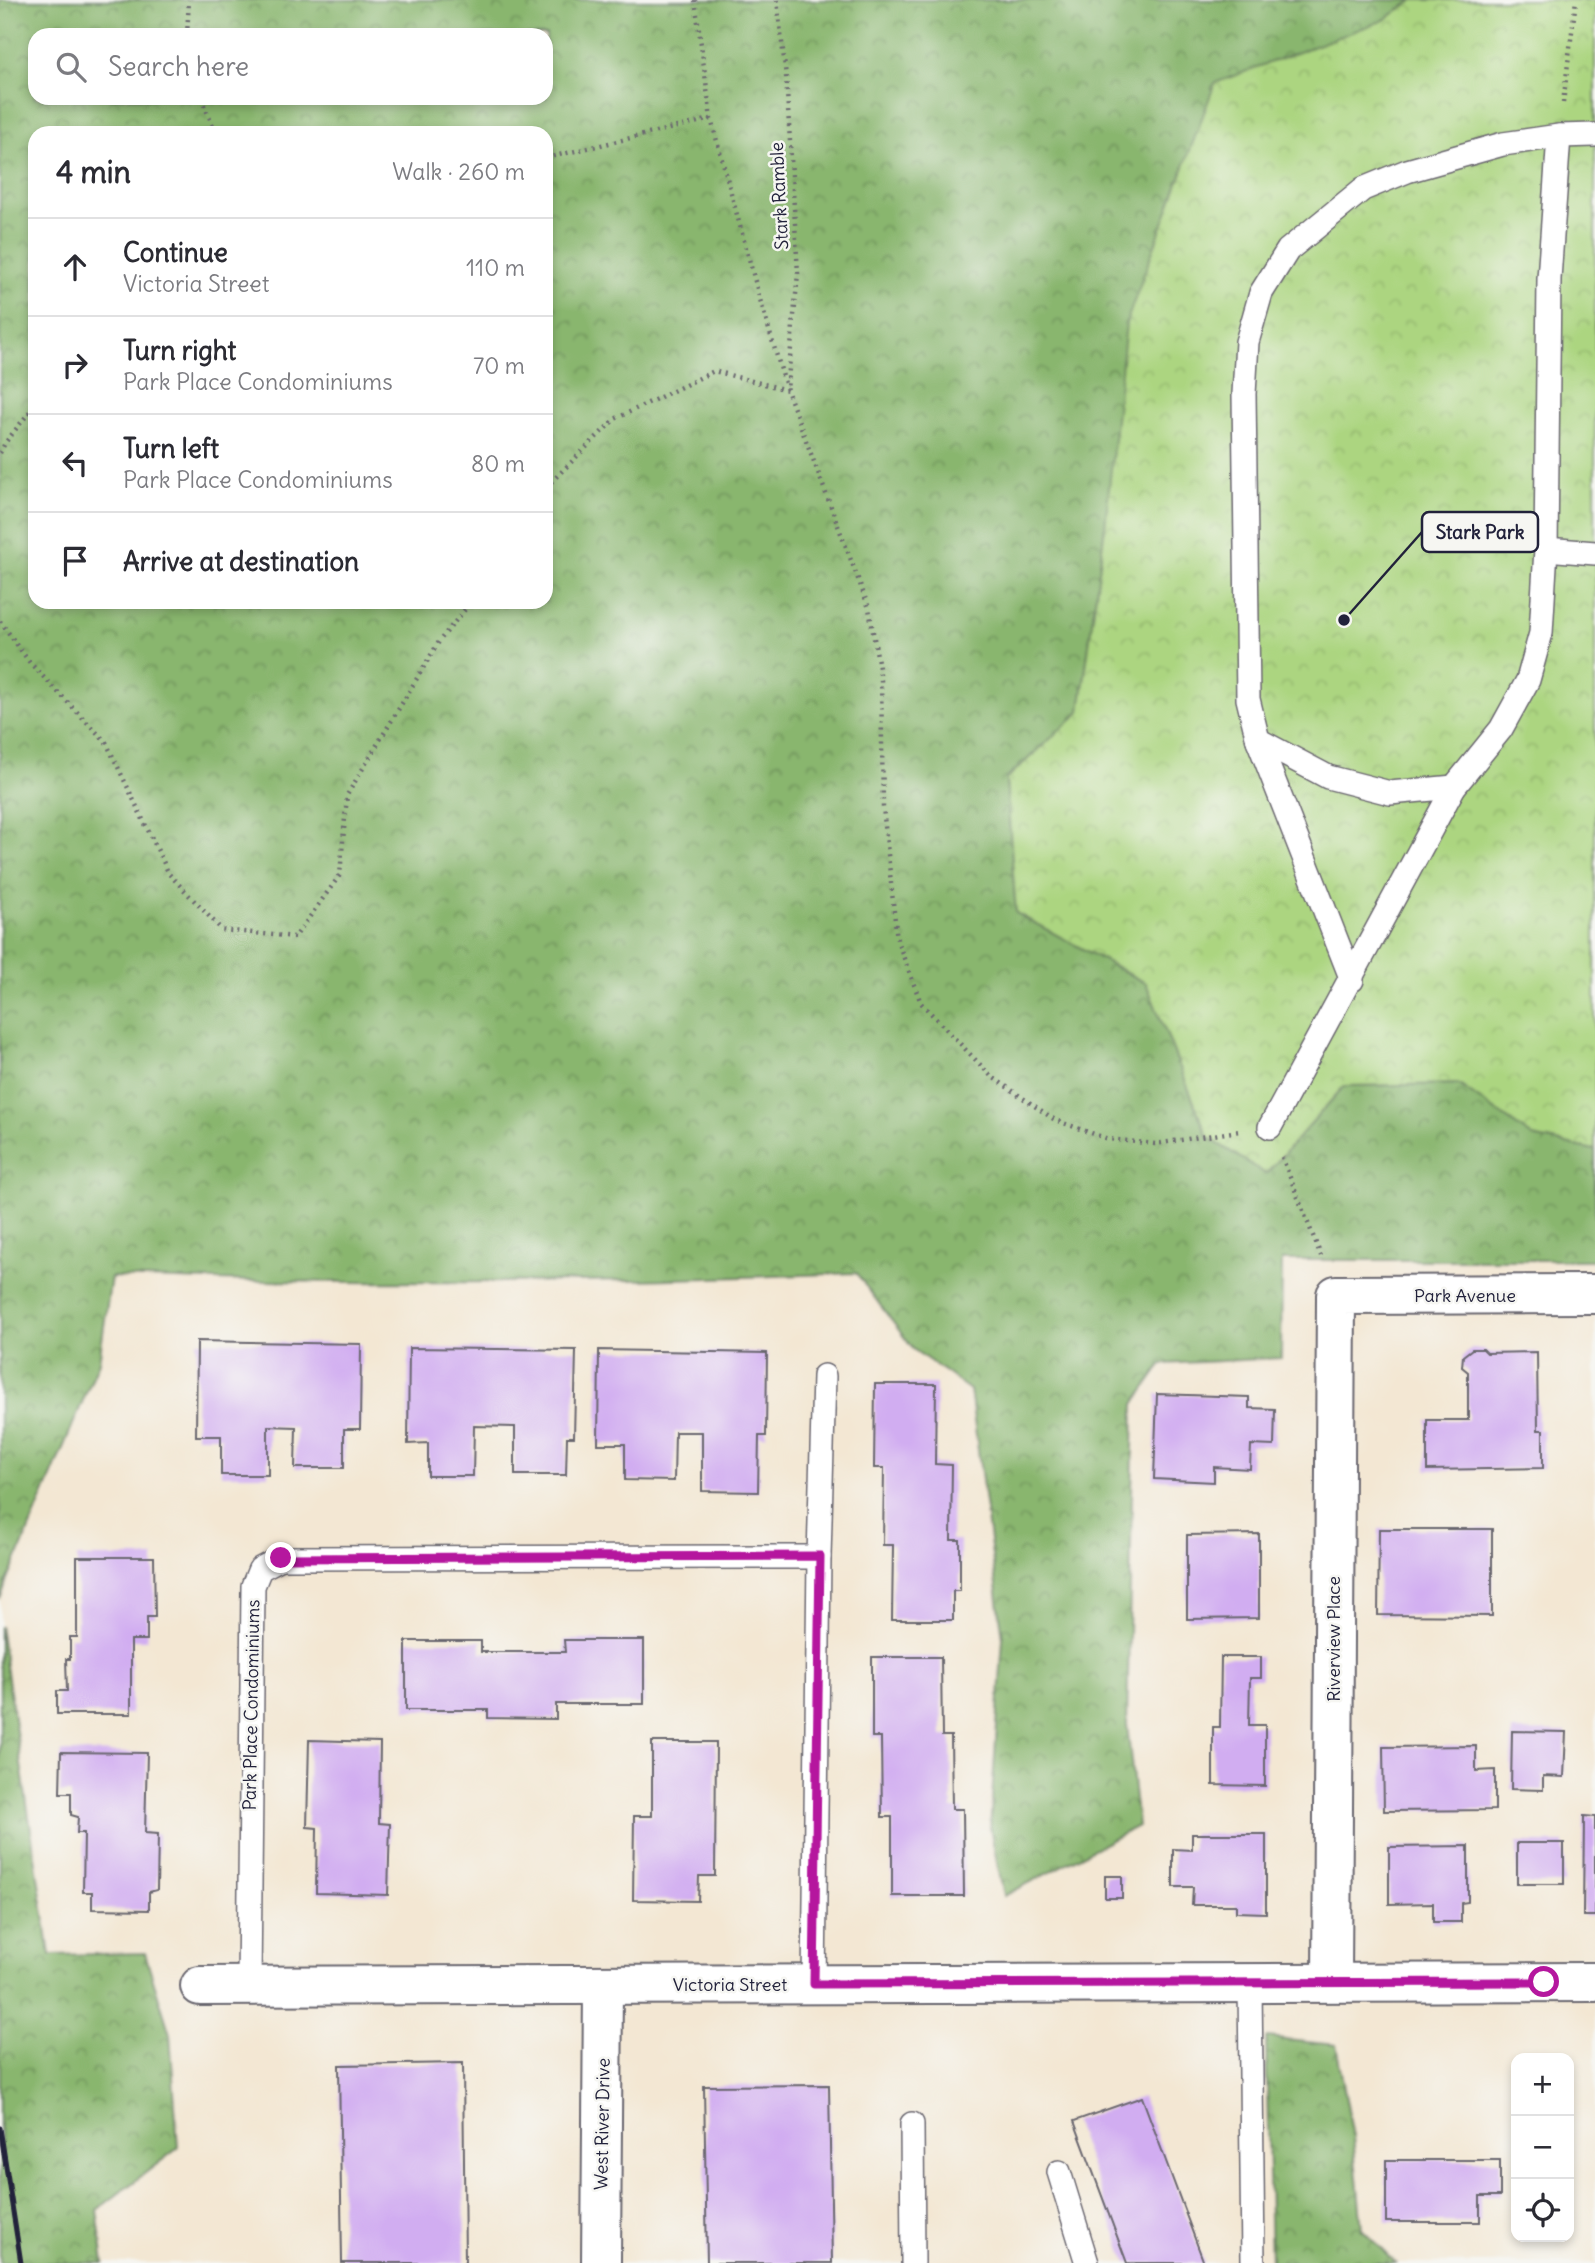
<!DOCTYPE html>
<meta charset="utf-8">
<style>
body{margin:0;font-family:Delius,sans-serif;background:#f2f2f3;color:#2b2b33}
.controls{position:absolute;right:21px;bottom:21px;display:grid;overflow:hidden;border-radius:14px;box-shadow:0 4px 10px #0003}
.controls button{width:63px;height:63px;display:grid;place-items:center;padding:0;border:0;border-bottom:2px solid #e1e1e2;background:#fff;color:#2b2b33;font:35px sans-serif}
.stop{position:absolute;width:21px;height:21px;margin:-16px;border:5px solid #b5179e;border-radius:50%;background:#fff}
.stop.end{background:#b5179e;border-color:#fff;box-shadow:0 2px 7px #0008}
.list{margin:0;padding:0;list-style:none}
h2{display:flex;justify-content:space-between;align-items:center;height:91px;margin:0;padding:0 28px;font-size:30px}
h2 small{font-size:23px;font-weight:400;color:#7c7c81}
.list li{display:grid;grid-template-columns:46px 1fr auto;gap:21px;align-items:center;box-sizing:border-box;height:98px;padding:0 28px;border-top:2px solid #e1e1e2}
.list b{display:block;font-size:26px;white-space:nowrap}
.list p{margin:0;font-size:23px;white-space:nowrap;color:#7c7c81}
.list em{font-size:23px;font-style:normal;color:#7c7c81}
.icon{flex:none;width:38px;height:38px;fill:none;stroke:currentColor;stroke-width:2;stroke-linecap:round;stroke-linejoin:round}
.map{position:relative;flex:none;width:1595px;height:2263px;overflow:hidden}
.search{position:absolute;background:#fff;box-shadow:0 4px 10px #0003;left:28px;top:28px;width:525px;height:77px;display:flex;align-items:center;gap:18px;box-sizing:border-box;padding:0 24px;border-radius:21px;color:#7c7c81;font-size:26px}
.panel{position:absolute;background:#fff;box-shadow:0 4px 10px #0003;left:28px;top:126px;width:525px;height:483px;border-radius:21px}
.map>svg:first-child{display:block}
.forest{fill:url(#forest-crowns);stroke:#566c54;stroke-width:2;fill-rule:evenodd}
.park{fill:url(#park-crowns);stroke:#677c5e;stroke-width:2}
.building{fill:#d1adf1}
.lines{fill:none;stroke-linecap:round;stroke-linejoin:round}
.lane-casing{stroke:#6b6770;stroke-width:26}
.street-casing{stroke:#6b6770;stroke-width:42}
.path{stroke:#6b6770;stroke-width:4.5;stroke-dasharray:2 5;stroke-linecap:butt}
.lane{stroke:#fff;stroke-width:23}
.street{stroke:#fff;stroke-width:38}
.rail{stroke:#22223b;stroke-width:5}
.route{stroke:#b5179e;stroke-width:9}
.labels{text-anchor:middle;dominant-baseline:central;stroke-width:5;stroke-linejoin:round;paint-order:stroke}
.street-label{font-size:18px;fill:#22223b;stroke:#f6f6f2}
.leader{fill:none;stroke:#22223b;stroke-width:2.5}
.callout-dot{fill:#22223b;stroke:#f6f6f2;stroke-width:2.5}
.callout{fill:#f6f6f2;stroke:#22223b;stroke-width:2.5}
.callout-label{font-size:19px;text-anchor:middle;font-weight:bold;fill:#22223b}
</style>
<div class="map">
<svg width="1595" height="2263" viewBox="0 0 1595 2263">
<defs>
<pattern id="forest-crowns" width="20" height="18" patternUnits="userSpaceOnUse" patternTransform="scale(1.75)"><rect width="20" height="18" fill="#89b66e"/><path d="M2 6a3 3 0 1 1 6 0M12 15a3 3 0 1 1 6 0" fill="none" stroke="#70945c"/></pattern>
<pattern id="park-crowns" width="20" height="18" patternUnits="userSpaceOnUse" patternTransform="scale(1.75)"><rect width="20" height="18" fill="#acd580"/><path d="M2 6a3 3 0 1 1 6 0M12 15a3 3 0 1 1 6 0" fill="none" stroke="#94b770"/></pattern>
</defs>
<rect width="100%" height="100%" fill="#f6f6f2"/>
<filter id="ink" filterUnits="userSpaceOnUse"><feTurbulence type="fractalNoise" baseFrequency=".0143" numOctaves="2"/><feDisplacementMap in="SourceGraphic" scale="14" xChannelSelector="R" yChannelSelector="G"/><feConvolveMatrix kernelMatrix="1 2 1 2 8 2 1 2 1" color-interpolation-filters="sRGB"/></filter>
<filter id="wash" filterUnits="userSpaceOnUse"><feTurbulence type="fractalNoise" baseFrequency=".00686" numOctaves="4" result="noise"/><feDisplacementMap in="SourceGraphic" scale="28" xChannelSelector="R" yChannelSelector="G"/><feGaussianBlur stdDeviation="1.57" result="paint"/><feColorMatrix in="noise" values="0 0 0 0 0 0 0 0 0 0 0 0 0 0 0 0 0 1.4 0 .05"/><feComposite in="paint" operator="in"/></filter>
<g filter="url(#wash)">
<rect width="100%" height="100%" fill="#f3e7d3"/>
<g class="forest">
<path d="M0,0H1414L1384,20L1105,527L1080,712L1006,779L1016,913L1146,983L1208,1137L1266,1174L1344,1086L1458,1084L1533,1137L1595,1150V1260H1282L1281,1358L1162,1364L1134,1404L1127,1724L1138,1826L1004,1896L990,1828L1003,1638L970,1390L913,1349L856,1273C608,1283 359,1286 111,1277L99,1362L0,1599ZM35,35H546V98H35ZM35,133H546V602H35Z"/>
<path d="M0,1626L50,1955L145,1953L170,2034L178,2148L97,2210L104,2263H0Z"/>
<path d="M1266,2038L1336,2045L1353,2137L1362,2229L1396,2263H1271Z"/>
</g>
<path class="park" d="M1414,0H1595V1150L1533,1137L1458,1084L1344,1086L1266,1174L1208,1137L1146,983L1016,913L1006,779L1080,712L1105,527L1126,323L1215,83L1384,20Z"/>
<g id="blocks">
<g class="building">
<path d="M197,1341L361,1344L360,1429H344V1468H295L296,1427L268,1426V1475H221V1436H196Z"/>
<path d="M409,1348L576,1350L574,1437H567L566,1475H515V1427L474,1426L473,1476H428V1443L408,1444Z"/>
<path d="M1472,1349H1483L1487,1353L1537,1352L1538,1430H1543V1468L1427,1470V1420H1468V1372L1462,1367L1463,1356Z"/>
<path d="M599,1350L767,1353L766,1436H759L758,1492L702,1491V1432H675L674,1481L625,1480V1444H598Z"/>
<path d="M875,1384H936L935,1464L952,1465L951,1540H960V1591H953V1620H892L893,1545H883L884,1468H874Z"/>
<path d="M1157,1394L1249,1397V1408L1275,1409L1274,1446L1251,1445L1250,1469L1214,1467V1482L1154,1479Z"/>
<path d="M1379,1529H1492V1616L1378,1615Z"/>
<path d="M1259,1534V1618L1187,1619V1535Z"/>
<path d="M77,1557H154L155,1617H147V1640H131V1714H57V1691H67L66,1659H70V1637H77Z"/>
<path d="M564,1640H644V1704H556V1719L488,1718V1710H406V1641H481V1652H565Z"/>
<path d="M872,1657H941L942,1736H951L952,1809H963L964,1896H892V1817H882L881,1737H872Z"/>
<path d="M1221,1657H1261V1678H1250L1249,1725H1265V1786L1213,1785V1727H1220Z"/>
<path d="M1512,1731L1566,1732L1564,1777L1543,1776V1790L1511,1789Z"/>
<path d="M309,1740L380,1742L379,1823L390,1824L388,1895L316,1893L317,1828L307,1827Z"/>
<path d="M652,1742H716L715,1876H699L698,1901L633,1900L634,1816H652Z"/>
<path d="M1476,1746V1771L1495,1770V1810L1384,1811L1383,1747Z"/>
<path d="M61,1752L147,1753L145,1833L158,1834L157,1890L149,1892V1910L92,1909V1892H83L84,1833H77L78,1817L71,1815V1793H60Z"/>
<path d="M1584,1816L1595,1817V1916H1583Z"/>
<path d="M1192,1834H1266V1913L1236,1912V1905H1192L1193,1887H1173V1849L1192,1850Z"/>
<rect x="1517" y="1843" width="47" height="41"/>
<path d="M1468,1846V1902L1461,1903V1922H1433V1903L1389,1904V1847Z"/>
<rect x="1105" y="1876" width="17" height="22"/>
<path d="M463,2063L465,2263H342L339,2065Z"/>
<path d="M829,2085L832,2263H707L704,2086Z"/>
<path d="M1142,2097L1204,2263H1127L1074,2121Z"/>
<path d="M1386,2160H1500V2196H1480V2222H1386Z"/>
</g>
</g>
</g>
<g filter="url(#ink)">
<use href="#blocks" fill-opacity="0" stroke="#6b6770" stroke-width="2"/>
<g class="lines">
<g class="lane-casing">
<g id="lane">
<path d="M1546,549L1595,553"/>
<path d="M1258,740L1328,777L1390,793L1454,787"/>
<path d="M1352,980L1258,740L1248,699L1244,394L1247,342L1261,293L1288,250L1363,189L1407,171L1503,144L1559,136L1595,135"/>
<path d="M1270,1127L1454,787L1501,729L1528,680L1541,633L1546,549L1549,279L1559,136"/>
<path d="M1250,1983L1253,2263"/>
<path d="M814,1984L819,1557L824,1376"/>
<path d="M249,1985L253,1586L260,1569L281,1558L819,1557"/>
<path d="M912,2124L913,2263"/>
<path d="M1059,2172L1087,2263"/>
</g>
</g>
<g class="street-casing">
<g id="street">
<path d="M1332,1982L1336,1295L1595,1294"/>
<path d="M200,1986L1595,1982"/>
<path d="M601,2263L603,1985"/>
</g>
</g>
<g class="path">
<path d="M695,0L711,119L759,296L787,390L869,608L881,680L883,807L897,940L921,1003L991,1076L1055,1120L1108,1139L1155,1144L1239,1131"/>
<path d="M187,35L189,0"/>
<path d="M201,98L216,133"/>
<path d="M1563,103L1576,0"/>
<path d="M546,158L711,119"/>
<path d="M0,453L5,443L35,405"/>
<path d="M546,487L615,419L714,371L787,390L798,273L786,76L777,0"/>
<path d="M0,621L30,663L106,742L169,874L222,930L295,937L340,875L347,795L440,640L471,602"/>
<path d="M1282,1157L1321,1256"/>
</g>
<use href="#lane" class="lane"/>
<use href="#street" class="street"/>
<path class="rail" d="M0,2128L21,2263"/>
</g>
</g>
<g class="lines" filter="url(#ink)">
<path class="route" d="M281,1558L820,1556L814,1984L1544,1982"/>
</g>
<g class="labels">
<g class="street-label">
<text transform="translate(779 196) rotate(-93)">Stark Ramble</text>
<text x="1465" y="1295">Park Avenue</text>
<text transform="translate(1333 1639) rotate(-90)">Riverview Place</text>
<text transform="translate(251 1705) rotate(-89)">Park Place Condominiums</text>
<text x="730" y="1984">Victoria Street</text>
<text transform="translate(602 2124) rotate(-89)">West River Drive</text>
</g>
</g>
<path class="leader" d="M1344 620L1422 532"/>
<circle class="callout-dot" cx="1344" cy="620" r="7"/>
<rect class="callout" x="1422" y="512" width="116" height="40" rx="7"/>
<g class="callout-label">
<text x="1480" y="539">Stark Park</text>
</g>
</svg>
<div class="controls">
<button>+</button>
<button>−</button>
<button><svg class="icon" aria-label="locate" viewBox="0 0 24 24"><circle cx="12" cy="12" r="6"/><path d="M12 2v4M12 18v4M2 12h4M18 12h4"/></svg></button>
</div>
<div class="stop" style="left:1544px;top:1982px"></div>
<div class="stop end" style="left:281px;top:1558px"></div>
<div class="search"><svg class="icon" aria-label="search" viewBox="0 0 24 24"><circle cx="10" cy="10" r="6"/><path d="M15 15l6 6"/></svg>Search here</div>
<section class="panel">
<h2>4 min<small>Walk · 260 m</small></h2>
<ul class="list">
<li><svg class="icon" aria-label="ahead" viewBox="0 0 24 24"><path d="M12 20V5M6 11l6-6 6 6"/></svg><div><b>Continue</b><p>Victoria Street</p></div><em>110 m</em></li>
<li><svg class="icon" aria-label="right" viewBox="0 0 24 24"><path d="M7 20v-9h11M14 6l5 5-5 5"/></svg><div><b>Turn right</b><p>Park Place Condominiums</p></div><em>70 m</em></li>
<li><svg class="icon" aria-label="left" viewBox="0 0 24 24"><path d="M17 20v-9H6M10 6l-5 5 5 5"/></svg><div><b>Turn left</b><p>Park Place Condominiums</p></div><em>80 m</em></li>
<li><svg class="icon" aria-label="arrive" viewBox="0 0 24 24"><path d="M6 21V4h12l-3 4 3 4H6"/></svg><div><b>Arrive at destination</b></div></li>
</ul>
</section>
</div>
